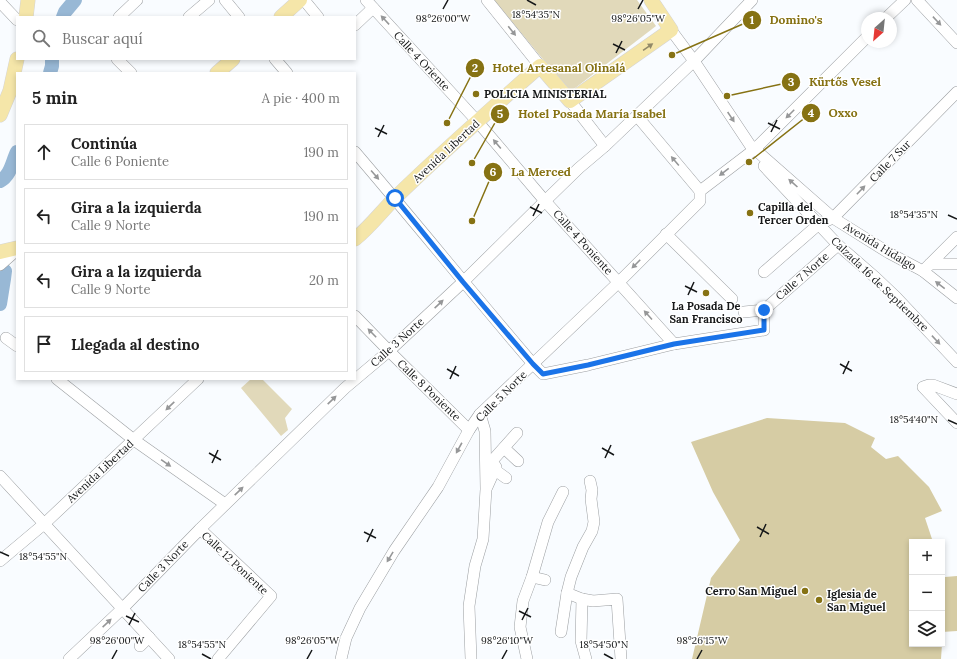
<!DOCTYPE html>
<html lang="es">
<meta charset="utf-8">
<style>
body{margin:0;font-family:Lora,serif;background:#f6f6f6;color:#222}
.controls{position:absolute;right:12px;bottom:12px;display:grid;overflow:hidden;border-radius:0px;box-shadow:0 2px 6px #0003}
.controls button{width:36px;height:36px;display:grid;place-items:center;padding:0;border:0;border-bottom:1px solid #e0e0e0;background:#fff;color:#222;font:20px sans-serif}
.compass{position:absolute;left:861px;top:12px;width:36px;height:36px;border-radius:50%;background:#fff;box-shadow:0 2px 6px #0003;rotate:207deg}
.stop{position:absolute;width:12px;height:12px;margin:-9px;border:3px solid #1a73e8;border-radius:50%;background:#fff}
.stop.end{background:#1a73e8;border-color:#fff;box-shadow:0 1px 4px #0008}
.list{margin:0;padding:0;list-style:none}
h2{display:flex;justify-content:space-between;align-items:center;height:52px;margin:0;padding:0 16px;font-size:17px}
h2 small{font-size:13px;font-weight:400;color:#767676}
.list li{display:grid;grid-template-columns:26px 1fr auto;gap:12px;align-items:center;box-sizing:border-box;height:56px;margin:0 8px 8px;padding:0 8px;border:1px solid #e0e0e0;border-radius:0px}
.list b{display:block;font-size:15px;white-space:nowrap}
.list p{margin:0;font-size:13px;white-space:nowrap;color:#767676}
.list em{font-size:13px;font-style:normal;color:#767676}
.icon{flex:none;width:22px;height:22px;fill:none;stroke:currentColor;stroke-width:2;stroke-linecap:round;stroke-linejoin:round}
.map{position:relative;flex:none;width:957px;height:659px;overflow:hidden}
.search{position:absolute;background:#fff;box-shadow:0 2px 6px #0003;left:16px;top:16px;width:340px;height:44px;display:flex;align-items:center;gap:10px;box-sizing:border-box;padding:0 14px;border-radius:0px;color:#767676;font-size:15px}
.panel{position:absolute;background:#fff;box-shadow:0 2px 6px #0003;left:16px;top:72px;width:340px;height:308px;border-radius:0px}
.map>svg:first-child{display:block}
.green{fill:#e1d9ba}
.forest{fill:#d6cca4}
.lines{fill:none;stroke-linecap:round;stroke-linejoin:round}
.river{stroke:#98b8d5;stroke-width:14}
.minor-casing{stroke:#9c9fa2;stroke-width:12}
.major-casing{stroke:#d5d5d6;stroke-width:15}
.minor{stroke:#fff;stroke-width:11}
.major{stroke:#f5e6a9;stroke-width:14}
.oneway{fill:#969798}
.oneway2{fill:#918968}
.route{stroke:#1a73e8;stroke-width:5}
.ticks{fill:none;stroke:#161819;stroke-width:1.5}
.poi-dot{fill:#867213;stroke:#fff;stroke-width:1.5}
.labels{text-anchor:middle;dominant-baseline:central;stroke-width:3;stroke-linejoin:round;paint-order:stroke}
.street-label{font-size:11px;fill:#161819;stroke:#fff}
.poi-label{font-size:11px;font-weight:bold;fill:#161819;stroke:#fff;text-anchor:start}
.ticks-label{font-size:10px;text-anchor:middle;fill:#161819;stroke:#fff;stroke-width:3;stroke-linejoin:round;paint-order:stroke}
.leader{fill:none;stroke:#867213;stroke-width:1.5}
.callout-dot{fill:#867213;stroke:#fff;stroke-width:1.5}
.mark-label{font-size:12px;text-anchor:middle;font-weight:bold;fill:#fff}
.callout-label{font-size:12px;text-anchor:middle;font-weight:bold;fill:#867213;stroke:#fff;stroke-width:3;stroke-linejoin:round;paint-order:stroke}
</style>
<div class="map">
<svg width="957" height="659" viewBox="0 0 957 659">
<rect width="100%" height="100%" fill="#f9fcff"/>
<g class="green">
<path d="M494,0H637L656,26L570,92Z"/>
<path d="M251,379H262L292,409L285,418L288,430L281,436L241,388Z"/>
</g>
<g class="forest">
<path d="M767,418L845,423L875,438L871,447L886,459L898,456L929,487L942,511L925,518L933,542H912V644H942L941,659H692L711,578L740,540L713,492L691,442Z"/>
<path d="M942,568L945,577L957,576V631L942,632Z"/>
</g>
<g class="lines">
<g class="river">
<path d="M63,17L65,12L75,0"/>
<path d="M50,73L52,66V59"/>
<path d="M0,181C11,175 12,162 17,152"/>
<path d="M0,304L4,279L5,271"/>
</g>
<g class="minor-casing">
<g id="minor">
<path d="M225,0L239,17"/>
<path d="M304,0L318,17"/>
<path d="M366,0L477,121L545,201L674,344"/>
<path d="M487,0L540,66"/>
<path d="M917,0L957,43"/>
<path d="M0,2L17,20"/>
<path d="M119,17L137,0"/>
<path d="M189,17L209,0"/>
<path d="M886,18L905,0"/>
<path d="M355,25L373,8"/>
<path d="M671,30L694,61L750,145L833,218L889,253L923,271L957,298"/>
<path d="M117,59L131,73"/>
<path d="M275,59L287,73"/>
<path d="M570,101L605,146"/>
<path d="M637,116L700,191"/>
<path d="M355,152C415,222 473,294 533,364L543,374L588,365L674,344L764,330V310"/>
<path d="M764,166L838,245L876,278L896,297L957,362"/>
<path d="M666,234L732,299"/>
<path d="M930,264H957"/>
<path d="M0,265L17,250"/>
<path d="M923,271L957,237"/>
<path d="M764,272L819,224L833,218L957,92"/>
<path d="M744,312L764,310L838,245"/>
<path d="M355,316L389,351L469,430"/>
<path d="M6,338L17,346"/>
<path d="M57,379L134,440L225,504"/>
<path d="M957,394L933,385H929L923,387L957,423"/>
<path d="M504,448L518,461"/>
<path d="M495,470L506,478"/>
<path d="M0,476L169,659"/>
<path d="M487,487L496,467L492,461L517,433"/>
<path d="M200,529L271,596L218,659"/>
<path d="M0,561L44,524L198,379"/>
<path d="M532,577L545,580"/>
<path d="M567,593L582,599L593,601L617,599L621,659"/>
<path d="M582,599L581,641L586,659"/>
<path d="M561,632L567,593L571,577L583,547L592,531L594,522L591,499L592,490L590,481"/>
<path d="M140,646L149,637"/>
<path d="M69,659L122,609L200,529L345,388L389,351L463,282L545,201L579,168L605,146L694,61L752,0"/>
<path d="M341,659L346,638L360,608L394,551L438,487L469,430L480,414L619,282L700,201V191L755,149L867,37"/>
<path d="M471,659L469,606L475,566L483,539L486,489L485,431L480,414"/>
<path d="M527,659L520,627L523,601L532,577L548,522L563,492"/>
</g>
</g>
<g class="major-casing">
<g id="major">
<path d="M26,17L28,0"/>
<path d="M281,17L300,0"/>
<path d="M217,73L233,59"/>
<path d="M0,115L10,91L17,59"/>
<path d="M355,239C370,227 382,211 395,198C442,152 491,109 540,66L570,101L671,30L651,0"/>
<path d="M0,252L17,248"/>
</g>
</g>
<use href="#minor" class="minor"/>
<use href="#major" class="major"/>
</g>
<defs><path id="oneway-solid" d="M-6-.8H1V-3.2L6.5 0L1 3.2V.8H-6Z"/></defs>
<g class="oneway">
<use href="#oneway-solid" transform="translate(385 20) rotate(-133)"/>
<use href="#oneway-solid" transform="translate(937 21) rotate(47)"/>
<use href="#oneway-solid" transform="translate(512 31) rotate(51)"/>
<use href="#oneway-solid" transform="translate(790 114) rotate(135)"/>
<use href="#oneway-solid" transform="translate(731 117) rotate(56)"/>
<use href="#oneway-solid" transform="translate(497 144) rotate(-130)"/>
<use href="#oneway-solid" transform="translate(675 161) rotate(-130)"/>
<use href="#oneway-solid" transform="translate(724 172) rotate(142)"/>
<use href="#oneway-solid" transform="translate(375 175) rotate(49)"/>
<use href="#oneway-solid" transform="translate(793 183) rotate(-138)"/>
<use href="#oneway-solid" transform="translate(861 190) rotate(-46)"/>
<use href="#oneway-solid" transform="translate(636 264) rotate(135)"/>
<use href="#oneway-solid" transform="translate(940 285) rotate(-142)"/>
<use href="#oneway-solid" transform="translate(439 304) rotate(-43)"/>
<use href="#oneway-solid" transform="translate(648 315) rotate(-132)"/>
<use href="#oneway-solid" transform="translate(372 333) rotate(-134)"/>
<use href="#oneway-solid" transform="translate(936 340) rotate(47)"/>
<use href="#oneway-solid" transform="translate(332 400) rotate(-44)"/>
<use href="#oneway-solid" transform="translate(170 406) rotate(136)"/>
<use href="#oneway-solid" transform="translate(459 448) rotate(119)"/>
<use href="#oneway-solid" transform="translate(166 463) rotate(35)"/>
<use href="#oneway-solid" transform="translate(239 491) rotate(-44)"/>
<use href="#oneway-solid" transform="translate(390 557) rotate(121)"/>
<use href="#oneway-solid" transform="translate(107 623) rotate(-43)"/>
</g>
<use class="oneway2" href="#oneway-solid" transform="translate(648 47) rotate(-35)"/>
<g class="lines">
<path class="route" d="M395,198L463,282L533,364L543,374L588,365L674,344L764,330V310"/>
</g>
<path class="ticks" d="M527,0L536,5M443,9L448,0M638,9L643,0M613,44L625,50M616,53L622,41M768,123L780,129M375,128L387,134M771,132L777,120M378,137L384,125M530,207L542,213M948,215L957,219M533,216L539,204M685,286L697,292M688,295L694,282M840,364L852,371M447,369L459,376M843,374L849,361M450,379L456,366M948,420L957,424M602,448L614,455M209,453L221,460M605,458L611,445M212,463L218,450M757,527L769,534M364,532L376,538M760,537L766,524M367,542L373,529M0,552L9,556M519,611L531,617M126,616L139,622M522,620L528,608M129,625L135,613M202,654L211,659M604,654L613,659M112,659L117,650M307,659L312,650M502,659L507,650M697,659L702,650"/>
<g class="poi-dot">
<circle cx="476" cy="94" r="4"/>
<circle cx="750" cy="213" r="4"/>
<circle cx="706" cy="293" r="4"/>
<circle cx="805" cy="591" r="4"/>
<circle cx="819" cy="600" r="4"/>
</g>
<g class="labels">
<g class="street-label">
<text transform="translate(422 61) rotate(47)">Calle 4 Oriente</text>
<text transform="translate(446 151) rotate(-43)">Avenida Libertad</text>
<text transform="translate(890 161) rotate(-46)">Calle 7 Sur</text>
<text transform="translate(583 242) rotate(48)">Calle 4 Poniente</text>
<text transform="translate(880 246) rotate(31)">Avenida Hidalgo</text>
<text transform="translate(802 276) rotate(-41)">Calle 7 Norte</text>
<text transform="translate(880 284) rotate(44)">Calzada 16 de Septiembre</text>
<text transform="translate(397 342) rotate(-42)">Calle 3 Norte</text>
<text transform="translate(429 390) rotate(44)">Calle 8 Poniente</text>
<text transform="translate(501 396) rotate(-45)">Calle 5 Norte</text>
<text transform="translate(100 471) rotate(-43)">Avenida Libertad</text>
<text transform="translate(235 563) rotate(43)">Calle 12 Poniente</text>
<text transform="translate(163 566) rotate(-46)">Calle 3 Norte</text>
</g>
<g class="poi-label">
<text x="484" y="94">POLICIA MINISTERIAL</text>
<text x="758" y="207">Capilla del<tspan x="758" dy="13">Tercer Orden</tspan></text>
<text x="706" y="306" text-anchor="middle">La Posada De<tspan x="706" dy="13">San Francisco</tspan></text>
<text x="797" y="591" text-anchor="end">Cerro San Miguel</text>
<text x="827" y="594">Iglesia de<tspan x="827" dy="13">San Miguel</tspan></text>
</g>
</g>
<g class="ticks-label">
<text x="536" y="18">18°54'35"N</text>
<text x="443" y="22">98°26'00"W</text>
<text x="638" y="22">98°26'05"W</text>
<text x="914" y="218">18°54'35"N</text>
<text x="914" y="423">18°54'40"N</text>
<text x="43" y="560">18°54'55"N</text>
<text x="117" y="644">98°26'00"W</text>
<text x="312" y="644">98°26'05"W</text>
<text x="507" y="644">98°26'10"W</text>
<text x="702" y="644">98°26'15"W</text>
<text x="202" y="648">18°54'55"N</text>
<text x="604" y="648">18°54'50"N</text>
</g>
<path class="leader" d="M672 55L752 20M447 123L475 68M727 96L791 82M749 162L811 113M472 163L500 114M472 221L493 172"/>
<g class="callout-dot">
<circle cx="672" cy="55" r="4"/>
<circle cx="447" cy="123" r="4"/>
<circle cx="727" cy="96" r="4"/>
<circle cx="749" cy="162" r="4"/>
<circle cx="472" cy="163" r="4"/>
<circle cx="472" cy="221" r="4"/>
<circle cx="752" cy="20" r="10"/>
<circle cx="475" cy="68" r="10"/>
<circle cx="791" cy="82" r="10"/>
<circle cx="811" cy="113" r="10"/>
<circle cx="500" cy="114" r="10"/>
<circle cx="493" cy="172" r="10"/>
</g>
<g class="mark-label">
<text x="752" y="24">1</text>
<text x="475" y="72">2</text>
<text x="791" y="86">3</text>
<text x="811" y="117">4</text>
<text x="500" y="118">5</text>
<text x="493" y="176">6</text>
</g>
<g class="callout-label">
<text x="796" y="24">Domino's</text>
<text x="559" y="72">Hotel Artesanal Olinalá</text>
<text x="845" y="86">Kürtős Vesel</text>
<text x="843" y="117">Oxxo</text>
<text x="592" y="118">Hotel Posada María Isabel</text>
<text x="541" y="176">La Merced</text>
</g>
</svg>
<div class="controls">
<button>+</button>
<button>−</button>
<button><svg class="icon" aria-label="layers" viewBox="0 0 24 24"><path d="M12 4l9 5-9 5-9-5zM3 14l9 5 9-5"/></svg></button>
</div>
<svg class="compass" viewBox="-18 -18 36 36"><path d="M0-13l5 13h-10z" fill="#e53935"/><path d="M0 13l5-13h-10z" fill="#767676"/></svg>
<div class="stop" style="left:395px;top:198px"></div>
<div class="stop end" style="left:764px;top:310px"></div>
<div class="search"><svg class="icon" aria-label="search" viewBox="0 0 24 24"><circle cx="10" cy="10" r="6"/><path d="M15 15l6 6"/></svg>Buscar aquí</div>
<section class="panel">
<h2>5 min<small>A pie · 400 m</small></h2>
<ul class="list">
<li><svg class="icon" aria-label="ahead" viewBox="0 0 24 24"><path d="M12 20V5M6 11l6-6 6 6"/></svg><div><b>Continúa</b><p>Calle 6 Poniente</p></div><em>190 m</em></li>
<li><svg class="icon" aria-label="left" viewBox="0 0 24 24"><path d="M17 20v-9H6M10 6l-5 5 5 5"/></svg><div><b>Gira a la izquierda</b><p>Calle 9 Norte</p></div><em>190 m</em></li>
<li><svg class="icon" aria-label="left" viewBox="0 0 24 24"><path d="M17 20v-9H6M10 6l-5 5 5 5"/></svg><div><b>Gira a la izquierda</b><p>Calle 9 Norte</p></div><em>20 m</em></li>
<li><svg class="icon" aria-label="arrive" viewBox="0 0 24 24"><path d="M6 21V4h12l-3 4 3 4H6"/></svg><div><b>Llegada al destino</b></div></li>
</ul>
</section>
</div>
